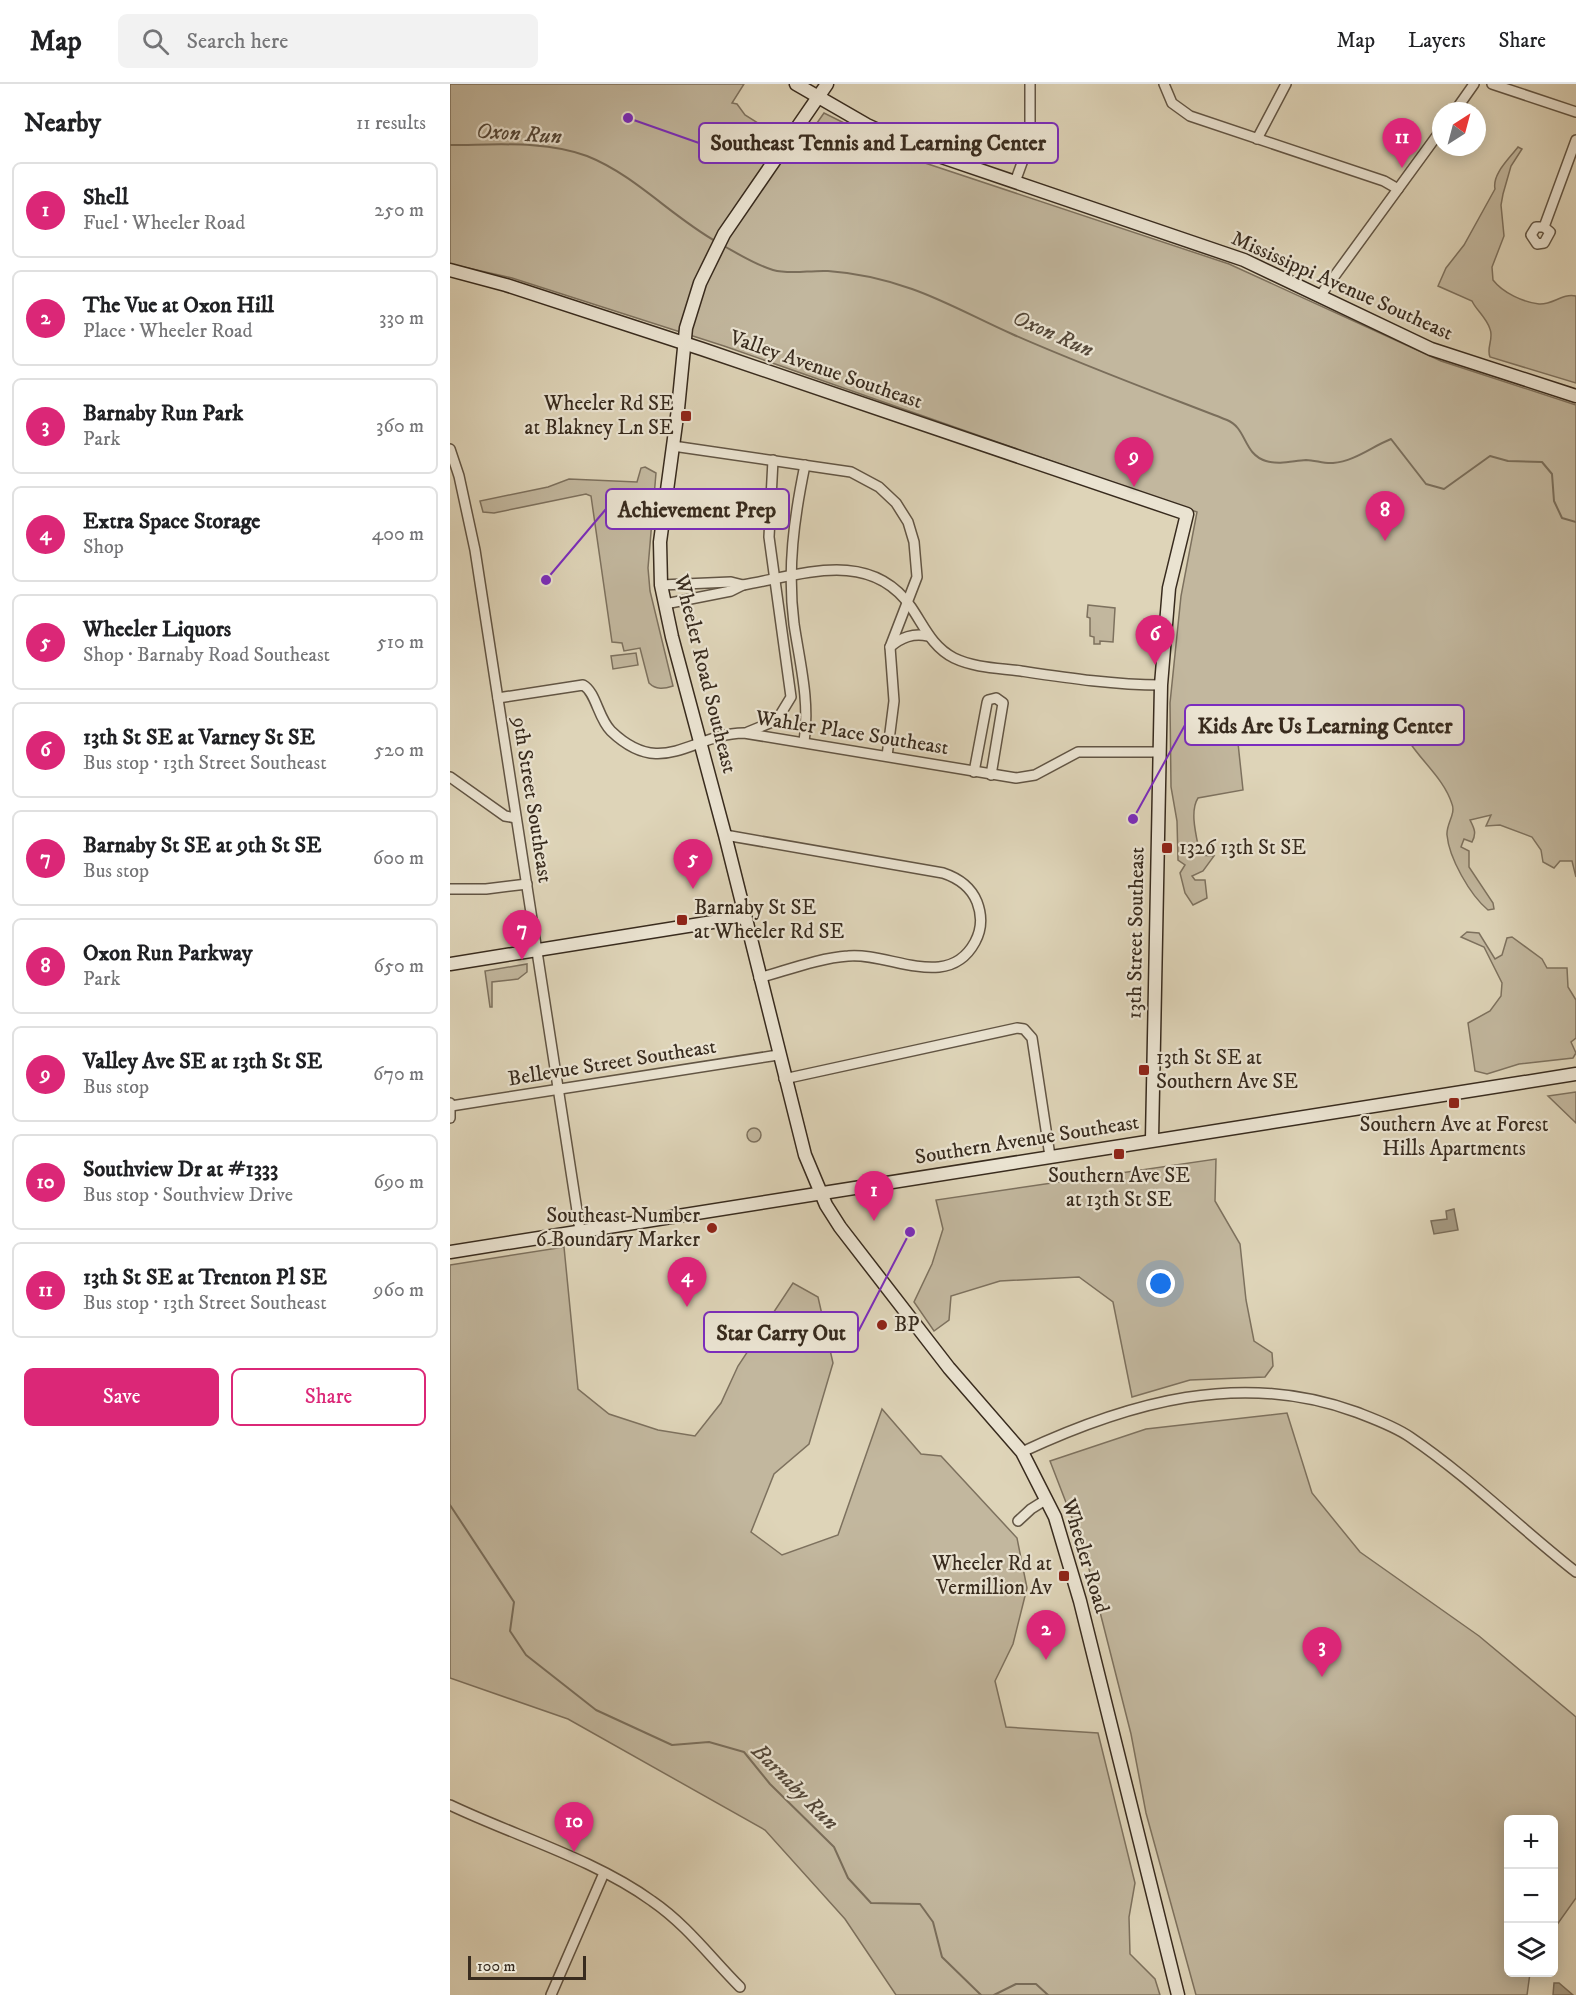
<!DOCTYPE html>
<meta charset="utf-8">
<style>
body{margin:0;font-family:"IM FELL DW Pica",serif;background:#f2f2f2;color:#202124}
.controls{position:absolute;right:18px;bottom:18px;display:grid;overflow:hidden;border-radius:9px;box-shadow:0 3px 15px #0003}
.controls button{width:54px;height:54px;display:grid;place-items:center;padding:0;border:0;border-bottom:2px solid #e0e0e0;background:#fff;color:#202124;font:30px sans-serif}
.compass{position:absolute;left:982px;top:18px;width:54px;height:54px;border-radius:50%;background:#fff;box-shadow:0 3px 15px #0003;rotate:36deg}
.scale{position:absolute;left:18px;bottom:15px;width:118px;box-sizing:border-box;padding-left:6px;border:3px solid #382b1e;border-top:0;font-size:16px;line-height:21px;white-space:nowrap;color:#382b1e;-webkit-text-stroke:4px #eae3d1;paint-order:stroke}
.you{position:absolute;left:711px;top:1200px;width:21px;height:21px;margin:-15px;border:4px solid #fff;border-radius:50%;background:#1a73e8;box-shadow:0 0 0 9px #1a73e833}
.badge{display:grid;place-items:center;width:39px;height:39px;border-radius:50%;background:#db2777;color:#fff;font-size:20px;font-weight:700}
.pin{position:absolute;translate:-50% -50px;filter:drop-shadow(0 2px 3px #0008)}
.pin::after{content:'';position:absolute;top:32px;width:21px;height:18px;background:inherit;clip-path:polygon(0 0,100% 0,50% 100%)}
.list{margin:0;padding:0;list-style:none}
h2{display:flex;justify-content:space-between;align-items:center;height:78px;margin:0;padding:0 24px;font-size:26px}
h2 small{font-size:20px;font-weight:400;color:#757577}
.list li{display:grid;grid-template-columns:39px 1fr auto;gap:18px;align-items:center;box-sizing:border-box;height:96px;margin:0 12px 12px;padding:0 12px;border:2px solid #e0e0e0;border-radius:9px}
.list b{display:block;font-size:22px;white-space:nowrap}
.list p{margin:0;font-size:20px;white-space:nowrap;color:#757577}
.list em{font-size:20px;font-style:normal;color:#757577}
.actions{display:flex;gap:12px;padding:18px 24px}
.actions a{flex:1;padding:14px 0;border:2px solid #db2777;border-radius:9px;text-align:center;font-size:21px;color:#db2777}
.actions .main{background:#db2777;color:#fff}
.icon{flex:none;width:33px;height:33px;fill:none;stroke:currentColor;stroke-width:2;stroke-linecap:round;stroke-linejoin:round}
.map{position:relative;flex:none;width:1126px;height:1911px;overflow:hidden}
header{display:flex;align-items:center;gap:36px;box-sizing:border-box;height:84px;padding:0 30px;background:#fff;border-bottom:2px solid #e0e0e0}
header strong{font-size:28px}
nav{display:flex;gap:33px;margin-inline-start:auto;font-size:21px}
.search{width:420px;height:54px;background:#f2f2f2;display:flex;align-items:center;gap:15px;box-sizing:border-box;padding:0 21px;border-radius:9px;color:#757577;font-size:22px}
main{display:flex}
aside{flex:1;background:#fff}
.map>svg:first-child{display:block}
.green{fill:#c2b79e;stroke:#7d715e;stroke-width:1.5}
.water{fill:#a69b84;stroke:#7a6e5b;stroke-width:1.5}
.lines{fill:none;stroke-linecap:round;stroke-linejoin:round}
.stream{stroke:#7a6e5b;stroke-width:2}
.street-casing{stroke:#625544;stroke-width:12}
.secondary-casing{stroke:#382b1e;stroke-width:15}
.street{stroke:#eae3d1;stroke-width:9}
.secondary{stroke:#eae3d1;stroke-width:12}
.poi-dot{fill:#8f2418;stroke:#eae3d1;stroke-width:2}
.labels{text-anchor:middle;dominant-baseline:central;stroke-width:4.5;stroke-linejoin:round;paint-order:stroke}
.street-label{font-size:21px;fill:#382b1e;stroke:#eae3d1}
.poi-label{font-size:21px;fill:#382b1e;stroke:#eae3d1;text-anchor:start}
.water-label{font-size:22px;font-style:italic;fill:#544738;stroke:#eae3d1}
.leader{fill:none;stroke:#7b2cbf;stroke-width:2}
.callout-dot{fill:#7b2cbf;stroke:#eae3d1;stroke-width:2}
.callout{fill:#eae3d1;stroke:#7b2cbf;stroke-width:2}
.callout-label{font-size:22px;text-anchor:middle;font-weight:bold;fill:#382b1e}
</style>
<header>
<strong>Map</strong>
<div class="search"><svg class="icon" aria-label="search" viewBox="0 0 24 24"><circle cx="10" cy="10" r="6"/><path d="M15 15l6 6"/></svg>Search here</div>
<nav><a>Map</a><a>Layers</a><a>Share</a></nav>
</header>
<main>
<aside>
<h2>Nearby<small>11 results</small></h2>
<ul class="list">
<li><span class="badge">1</span><div><b>Shell</b><p>Fuel · Wheeler Road</p></div><em>250 m</em></li>
<li><span class="badge">2</span><div><b>The Vue at Oxon Hill</b><p>Place · Wheeler Road</p></div><em>330 m</em></li>
<li><span class="badge">3</span><div><b>Barnaby Run Park</b><p>Park</p></div><em>360 m</em></li>
<li><span class="badge">4</span><div><b>Extra Space Storage</b><p>Shop</p></div><em>400 m</em></li>
<li><span class="badge">5</span><div><b>Wheeler Liquors</b><p>Shop · Barnaby Road Southeast</p></div><em>510 m</em></li>
<li><span class="badge">6</span><div><b>13th St SE at Varney St SE</b><p>Bus stop · 13th Street Southeast</p></div><em>520 m</em></li>
<li><span class="badge">7</span><div><b>Barnaby St SE at 9th St SE</b><p>Bus stop</p></div><em>600 m</em></li>
<li><span class="badge">8</span><div><b>Oxon Run Parkway</b><p>Park</p></div><em>650 m</em></li>
<li><span class="badge">9</span><div><b>Valley Ave SE at 13th St SE</b><p>Bus stop</p></div><em>670 m</em></li>
<li><span class="badge">10</span><div><b>Southview Dr at #1333</b><p>Bus stop · Southview Drive</p></div><em>690 m</em></li>
<li><span class="badge">11</span><div><b>13th St SE at Trenton Pl SE</b><p>Bus stop · 13th Street Southeast</p></div><em>960 m</em></li>
</ul>
<div class="actions"><a class="main">Save</a><a>Share</a></div>
</aside>
<div class="map">
<svg width="1126" height="1911" viewBox="0 0 1126 1911">
<rect width="100%" height="100%" fill="#ded4b8"/>
<filter id="stains"><feTurbulence type="fractalNoise" baseFrequency=".00333" numOctaves="4"/><feColorMatrix values="0 0 0 0 .2 0 0 0 0 .09 0 0 0 0 .02 0 0 0 .5 -.17"/></filter>
<radialGradient id="worn" r=".72"><stop offset=".6" stop-color="#630" stop-opacity="0"/><stop offset="1" stop-color="#630" stop-opacity=".3"/></radialGradient>
<g class="green">
<path d="M0,0H294L282,19L287,20L295,31L322,48L324,51L318,61L341,76L374,29L475,79L779,180L991,277L1126,321V793L1122,777H1110L1104,784L1093,778L1091,766L1082,753L1050,741L1036,742L1041,731L1020,736C1024,744 1027,749 1022,758L1014,755L1011,763L1019,767V783L1043,819L1044,825L1038,826C1020,811 999,774 997,751C996,740 1006,730 1002,720C994,695 972,678 958,656C902,651 844,653 788,659L793,706L748,714C739,728 747,754 750,771L764,772L753,787L742,792L745,796H755L757,814L743,821L735,809L730,789L735,781L728,776L727,737L721,703L720,619L731,512L747,428L274,262L62,194L0,180Z"/>
<path d="M1068,63L1072,65L1061,82L1053,110L1051,121L1054,152L1042,183L1043,196C1053,209 1073,218 1089,220C1103,221 1112,209 1126,212V299L1040,273C1036,264 1044,255 1040,245C1036,233 1026,226 1022,217L988,202L996,184L1014,161L1045,105C1042,90 1059,75 1068,63Z"/>
<path d="M195,383L206,389L198,484L200,507L223,602C214,605 206,606 199,599L190,564L174,567L172,559L162,558L141,412L136,410L44,429L33,428L30,417L98,403L119,395L187,398L191,384Z"/>
<path d="M638,521L665,524L663,558L650,557V560H644V553L640,552V534L637,533Z"/>
<path d="M186,569L188,581L163,585L161,572Z"/>
<path d="M1017,848L1029,849L1045,875L1052,871L1057,854L1062,853L1092,875L1097,884H1117L1118,903L1126,916V954L1121,958L1126,969L1123,974L1069,980L1037,990L1025,987L1018,939L1040,927L1051,912L1052,899L1034,863L1011,853Z"/>
<path d="M77,880V888L68,895L42,898V923H40L35,887Z"/>
<path d="M1126,1008V1039L1098,1012Z"/>
<circle cx="304" cy="1051" r="7"/>
<path d="M766,1075L765,1117L790,1160L796,1216L804,1257L822,1269L823,1282L815,1293L740,1296L682,1313L663,1218L629,1193L550,1197L501,1212L499,1236L484,1247L464,1218L482,1180L493,1145L486,1116Z"/>
<path d="M114,1163L128,1305L159,1330L208,1346L245,1352L271,1319L288,1282L343,1199L368,1213L383,1279L359,1360L324,1390L301,1448L332,1471L388,1451L432,1325L471,1370L491,1372L567,1454L577,1504L563,1560L545,1597L556,1643L648,1649L685,1799L679,1833L680,1870L705,1895L710,1911H446L395,1835L315,1746L118,1635L0,1594V1181Z"/>
<path d="M837,1329L862,1409L910,1468L1029,1552L1126,1633V1814L1104,1845V1736H1058V1888L1080,1889L1077,1911H746L696,1729L681,1650L634,1465L600,1377L696,1345Z"/>
</g>
<g class="water">
<path d="M1004,1125L1008,1146L984,1150L981,1137L997,1135L996,1127Z"/>
<path d="M1104,1899H1109L1123,1911H1103Z"/>
</g>
<g class="lines">
<g class="stream">
<path d="M0,61C44,61 95,56 137,72C185,91 222,133 267,158"/>
<path d="M274,162C290,171 306,181 323,186C341,191 359,186 378,187C407,189 434,195 462,205C496,217 528,235 562,250C632,281 705,308 777,336C797,344 793,370 816,377C830,381 842,377 856,376C865,376 874,380 883,379C905,377 921,363 941,355L976,400L994,405L1040,372L1058,377L1092,378L1102,390L1104,417L1112,434L1126,438"/>
<path d="M0,1421L64,1518L60,1547L76,1571L146,1626L222,1661L259,1658L294,1668L320,1700L384,1763L398,1794L421,1819L470,1820L483,1838L492,1873L531,1911"/>
<path d="M544,1911L566,1900H586L598,1911"/>
</g>
<g class="street-casing">
<g id="street">
<path d="M714,0L722,19L740,32L934,97L948,105"/>
<path d="M1042,0L1126,28"/>
<path d="M1005,27L1024,0"/>
<path d="M807,55L836,0"/>
<path d="M565,98L580,57V0"/>
<path d="M1086,143H1094L1100,148L1094,159L1087,160L1081,151Z"/>
<path d="M1094,143L1126,56"/>
<path d="M870,212L991,46"/>
<path d="M223,362L401,388L429,403L446,419L458,438L464,458L467,493L440,563L444,617L437,672"/>
<path d="M0,365L9,392L25,466L130,1146"/>
<path d="M211,501L281,498L293,501"/>
<path d="M215,520L281,507L293,501C351,491 420,464 461,523C474,542 482,563 504,574C525,584 549,584 571,587C618,594 664,601 711,601"/>
<path d="M440,563C452,553 463,549 478,552"/>
<path d="M48,614L133,601C146,608 148,634 161,647C212,696 241,650 294,649L566,694L585,691L628,668H710"/>
<path d="M298,648L327,636L341,613L319,453L323,376"/>
<path d="M354,658C360,617 350,580 344,540C337,485 344,434 355,381"/>
<path d="M524,688L537,619L538,616L546,614L553,619L541,691"/>
<path d="M0,693L55,732L66,734"/>
<path d="M275,751L493,789C508,794 521,803 527,818C532,831 532,845 525,858C498,908 440,868 398,872C369,874 338,886 309,894"/>
<path d="M0,805H36L77,800"/>
<path d="M334,995L567,944L574,945L582,954L600,1072"/>
<path d="M0,1019V1034"/>
<path d="M1,1022L328,971"/>
<path d="M572,1368C679,1318 791,1286 906,1328C924,1335 944,1342 960,1353C1019,1393 1070,1444 1126,1488"/>
<path d="M568,1437L581,1425L597,1415"/>
<path d="M0,1721C65,1752 144,1775 202,1817C237,1841 261,1874 290,1903"/>
<path d="M101,1911L154,1789"/>
</g>
</g>
<g class="secondary-casing">
<g id="secondary">
<path d="M346,0L417,41L474,67L794,176L981,265L1126,312"/>
<path d="M377,0L274,150L250,199L236,244L228,325L210,458L211,501L222,553L275,751L355,1071L376,1121L390,1143L499,1284L572,1368L605,1433L630,1517L728,1911"/>
<path d="M0,186L56,201L252,265L737,430L719,504L711,601L702,1055"/>
<path d="M0,880L294,833"/>
<path d="M0,1168L1126,990"/>
</g>
</g>
<use href="#street" class="street"/>
<use href="#secondary" class="secondary"/>
</g>
<g class="poi-dot">
<rect x="230" y="326" width="12" height="12" rx="3"/>
<rect x="711" y="758" width="12" height="12" rx="3"/>
<rect x="226" y="830" width="12" height="12" rx="3"/>
<rect x="688" y="980" width="12" height="12" rx="3"/>
<rect x="998" y="1013" width="12" height="12" rx="3"/>
<rect x="663" y="1064" width="12" height="12" rx="3"/>
<circle cx="262" cy="1144" r="6"/>
<circle cx="432" cy="1241" r="6"/>
<rect x="608" y="1486" width="12" height="12" rx="3"/>
</g>
<g class="labels">
<g class="street-label">
<text transform="translate(892 202) rotate(24)">Mississippi Avenue Southeast</text>
<text transform="translate(376 286) rotate(19)">Valley Avenue Southeast</text>
<text transform="translate(255 590) rotate(76)">Wheeler Road Southeast</text>
<text transform="translate(402 649) rotate(9)">Wahler Place Southeast</text>
<text transform="translate(82 716) rotate(81)">9th Street Southeast</text>
<text transform="translate(686 849) rotate(-89)">13th Street Southeast</text>
<text transform="translate(162 979) rotate(-9)">Bellevue Street Southeast</text>
<text transform="translate(577 1056) rotate(-9)">Southern Avenue Southeast</text>
<text transform="translate(635 1472) rotate(73)">Wheeler Road</text>
</g>
<g class="poi-label">
<text x="224" y="320" text-anchor="end">Wheeler Rd SE<tspan x="224" dy="24">at Blakney Ln SE</tspan></text>
<text x="729" y="764">1326 13th St SE</text>
<text x="244" y="824">Barnaby St SE<tspan x="244" dy="24">at Wheeler Rd SE</tspan></text>
<text x="706" y="974">13th St SE at<tspan x="706" dy="24">Southern Ave SE</tspan></text>
<text x="1004" y="1041" text-anchor="middle">Southern Ave at Forest<tspan x="1004" dy="24">Hills Apartments</tspan></text>
<text x="669" y="1092" text-anchor="middle">Southern Ave SE<tspan x="669" dy="24">at 13th St SE</tspan></text>
<text x="250" y="1132" text-anchor="end">Southeast Number<tspan x="250" dy="24">6 Boundary Marker</tspan></text>
<text x="444" y="1241">BP</text>
<text x="602" y="1480" text-anchor="end">Wheeler Rd at<tspan x="602" dy="24">Vermillion Av</tspan></text>
</g>
<g class="water-label">
<text transform="translate(69 50) rotate(4)">Oxon Run</text>
<text transform="translate(603 250) rotate(24)">Oxon Run</text>
<text transform="translate(345 1703) rotate(45)">Barnaby Run</text>
</g>
</g>
<path class="leader" d="M178 34L249 59M96 496L156 425M683 735L735 641M460 1148L408 1248"/>
<g class="callout-dot">
<circle cx="178" cy="34" r="6"/>
<circle cx="96" cy="496" r="6"/>
<circle cx="683" cy="735" r="6"/>
<circle cx="460" cy="1148" r="6"/>
</g>
<g class="callout">
<rect x="249" y="39" width="359" height="40" rx="6"/>
<rect x="156" y="405" width="183" height="40" rx="6"/>
<rect x="735" y="621" width="279" height="40" rx="6"/>
<rect x="254" y="1228" width="154" height="40" rx="6"/>
</g>
<g class="callout-label">
<text x="428" y="66">Southeast Tennis and Learning Center</text>
<text x="247" y="433">Achievement Prep</text>
<text x="875" y="649">Kids Are Us Learning Center</text>
<text x="331" y="1256">Star Carry Out</text>
</g>
<rect width="100%" height="100%" filter="url(#stains)"/>
<rect width="100%" height="100%" fill="url(#worn)"/>
</svg>
<div class="controls">
<button>+</button>
<button>−</button>
<button><svg class="icon" aria-label="layers" viewBox="0 0 24 24"><path d="M12 4l9 5-9 5-9-5zM3 14l9 5 9-5"/></svg></button>
</div>
<svg class="compass" viewBox="-18 -18 36 36"><path d="M0-13l5 13h-10z" fill="#e53935"/><path d="M0 13l5-13h-10z" fill="#757577"/></svg>
<div class="scale">100 m</div>
<div class="you"></div>
<div class="pin badge" style="left:424px;top:1137px">1</div>
<div class="pin badge" style="left:596px;top:1576px">2</div>
<div class="pin badge" style="left:872px;top:1593px">3</div>
<div class="pin badge" style="left:237px;top:1223px">4</div>
<div class="pin badge" style="left:243px;top:805px">5</div>
<div class="pin badge" style="left:705px;top:581px">6</div>
<div class="pin badge" style="left:72px;top:876px">7</div>
<div class="pin badge" style="left:935px;top:457px">8</div>
<div class="pin badge" style="left:684px;top:403px">9</div>
<div class="pin badge" style="left:124px;top:1768px">10</div>
<div class="pin badge" style="left:952px;top:84px">11</div>
</div>
</main>
